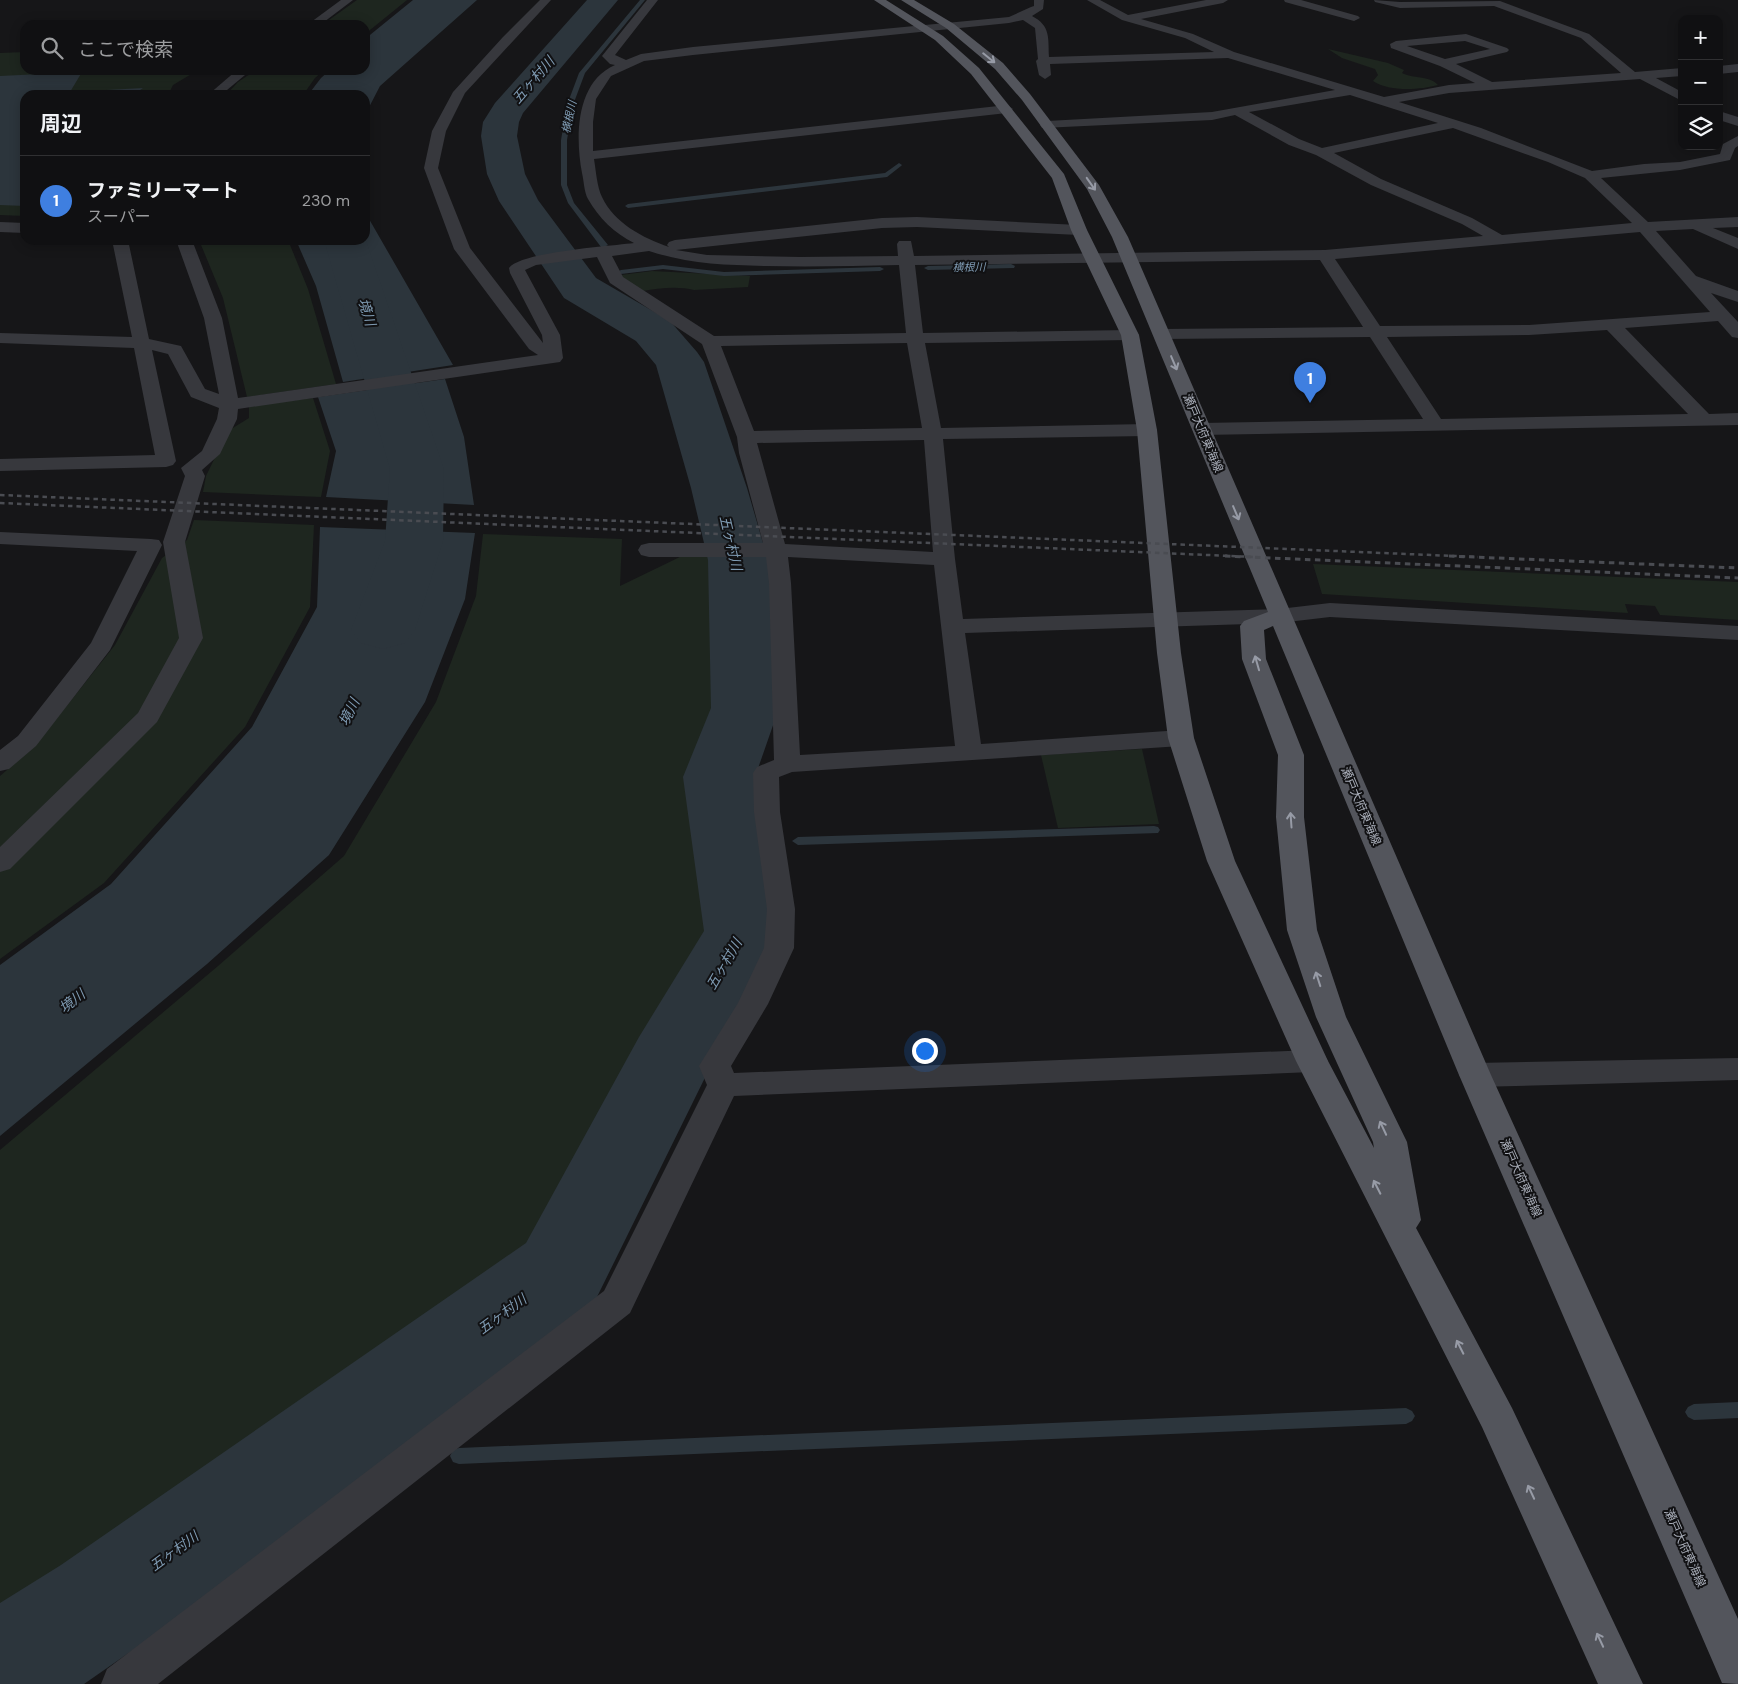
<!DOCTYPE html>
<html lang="ja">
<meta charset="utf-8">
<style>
body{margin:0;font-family:"DM Sans","Noto Sans JP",sans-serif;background:#1e1e20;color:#f1f3f6}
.controls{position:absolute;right:15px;top:15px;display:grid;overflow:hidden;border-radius:10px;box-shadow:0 2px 12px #0003}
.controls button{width:45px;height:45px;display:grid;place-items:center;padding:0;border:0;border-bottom:1px solid #303032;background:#101012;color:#f1f3f6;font:25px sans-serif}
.you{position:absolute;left:924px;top:1050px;width:18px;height:18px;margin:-12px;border:4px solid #fff;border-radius:50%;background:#1a73e8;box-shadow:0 0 0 8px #1a73e833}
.badge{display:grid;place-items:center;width:32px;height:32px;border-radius:50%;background:#1a73e8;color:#fff;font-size:16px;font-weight:700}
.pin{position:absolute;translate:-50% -41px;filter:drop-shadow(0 1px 2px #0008)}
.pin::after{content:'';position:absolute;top:26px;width:18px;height:15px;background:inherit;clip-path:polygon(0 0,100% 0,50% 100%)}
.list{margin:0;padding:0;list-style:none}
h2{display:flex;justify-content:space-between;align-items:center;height:65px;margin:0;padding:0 20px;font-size:21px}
h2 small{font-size:16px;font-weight:400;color:#9c9d9f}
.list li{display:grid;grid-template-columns:32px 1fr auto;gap:15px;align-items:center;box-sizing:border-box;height:90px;padding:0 20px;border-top:1px solid #303032}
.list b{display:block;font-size:19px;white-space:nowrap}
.list p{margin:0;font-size:16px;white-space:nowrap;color:#9c9d9f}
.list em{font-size:16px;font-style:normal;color:#9c9d9f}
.icon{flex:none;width:28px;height:28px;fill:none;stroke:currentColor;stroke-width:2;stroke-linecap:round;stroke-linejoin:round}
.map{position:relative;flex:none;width:1738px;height:1684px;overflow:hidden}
.search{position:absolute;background:#101012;box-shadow:0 2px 12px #0003;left:20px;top:20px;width:350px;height:55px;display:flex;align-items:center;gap:12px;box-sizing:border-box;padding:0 18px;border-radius:15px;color:#9c9d9f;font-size:19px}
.panel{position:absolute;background:#101012;box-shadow:0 2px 12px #0003;left:20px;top:90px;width:350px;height:155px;border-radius:15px}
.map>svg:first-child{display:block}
.green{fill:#1e261f}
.water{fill:#2c353c}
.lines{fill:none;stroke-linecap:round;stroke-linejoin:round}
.stream{fill:#2c353c;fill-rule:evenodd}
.river{fill:#2c353c;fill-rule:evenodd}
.minor{fill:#37383d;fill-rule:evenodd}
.major{fill:#53555c;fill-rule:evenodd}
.rail-far1{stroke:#4a4c52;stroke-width:2.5;stroke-dasharray:4.5 4;stroke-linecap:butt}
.rail{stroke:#4a4c52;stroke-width:3;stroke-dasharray:5.5 4.5;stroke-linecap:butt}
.oneway{stroke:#979ba6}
.labels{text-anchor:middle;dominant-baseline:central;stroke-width:4;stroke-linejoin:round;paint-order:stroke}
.far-water-label{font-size:11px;font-style:italic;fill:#7f9bb3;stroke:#111113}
.street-label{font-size:12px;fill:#a8adb8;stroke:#111113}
.water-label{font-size:14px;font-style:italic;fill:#7f9bb3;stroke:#111113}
</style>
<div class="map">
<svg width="1738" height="1684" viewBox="0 0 1738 1684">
<rect width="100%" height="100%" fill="#161618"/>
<g class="green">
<path d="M357,0H407L365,34V25H322Z"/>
<path d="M1328,49L1388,63L1404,70L1402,73C1413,79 1429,75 1438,85C1420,90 1389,92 1373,81L1378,75L1375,69L1342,58Z"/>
<path d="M25,52V70H198L173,85L168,95H25V216L0,215V53Z"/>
<path d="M256,70H324L315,78L303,95H226L238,82Z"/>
<path d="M199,240H288L308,289L336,384L247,397L223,298Z"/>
<path d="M652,271L750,276L748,287L694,290C679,286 658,288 643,291L623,279L621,275Z"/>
<path d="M313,398L330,451L321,497L203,492L206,476L228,431L249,418V406Z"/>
<path d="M194,520L314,525L310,607L245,727L104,883L0,959V776L34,747L115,645L162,558L187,540Z"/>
<path d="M483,534L622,539L620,586L684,555L710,554L732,708L701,778L725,929L539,1262L86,1594L0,1648V1150L218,966L344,856L436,702L476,596Z"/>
<path d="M1313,564L1738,582V620L1660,615L1655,606L1625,604L1628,613L1322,594Z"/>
<path d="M1142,749L1159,824L1058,828L1041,755Z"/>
</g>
<g class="water">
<path d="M413,0H477L380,86L365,115V95H308L321,78L330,70H365V39Z"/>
<path d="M82,72L70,92L143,88L133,95H25V206L0,205V76Z"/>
<path d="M365,212L453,365L343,382L316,286L296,240H365Z"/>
<path d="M445,379L464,437L474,505L326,497L336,451L318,397Z"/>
<path d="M320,527L475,533L465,599L425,702L329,855L207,964L0,1136V965L111,884L252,727L317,607Z"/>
</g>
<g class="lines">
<g class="stream">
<path d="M640,0H645L585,73L573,105L567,140V185L574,203L608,245L604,247H601L568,203L561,185V140L567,105L579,73Z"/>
<path d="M899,163L902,165L901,166L887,177L628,208L625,206L628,204L885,173Z"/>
<path d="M1011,264L1015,266L1014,268L928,270L924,268L928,266Z"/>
<path d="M663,265L724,272L880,267L884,269L880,271L724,276L663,269L621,274L617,272L621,270Z"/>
<path d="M1154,826L1158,827L1160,830L1158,833L798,845L792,841L798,837Z"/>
<path d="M730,839H754L760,843L754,847L726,846L724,843Z"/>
<path d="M400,1381L406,1383L426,1415L429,1420L426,1425L420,1428L414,1425L394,1393L391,1388L394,1383Z"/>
<path d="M1738,1402V1418L1694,1420L1688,1417L1685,1412L1688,1407L1694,1404Z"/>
<path d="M1406,1408L1412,1411L1415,1416L1412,1421L1406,1424L459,1464L453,1462L450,1456L453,1450L459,1448Z"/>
</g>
<g class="river">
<path d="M587,0H618L523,113L519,122L517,136L525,174L538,200L596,278L670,321L697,352L704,362L747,488L768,560L779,708L755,777L784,931L725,1037L596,1299L143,1643L84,1684H0V1603L61,1565L526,1243L639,1037L704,931L683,777L711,708L708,560L691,488L656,365L636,341L564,298L499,201L487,174L481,136L483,122L495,103Z"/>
<path d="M365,238L444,469L443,541L415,630L405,643L383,649L361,643L351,630L385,541L390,469L324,240H365Z"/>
</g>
<g class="minor">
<path d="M341,0H353L320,25H307Z"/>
<path d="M540,0H551L465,93L446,131L438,168L470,248L543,343L542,335L510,273L509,268C520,252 611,246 634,243C614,233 599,218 588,199C584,192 584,181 582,173C575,136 576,82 615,65L610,64L602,56L647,0H658L615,55L626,60L641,54L693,47L1009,17L1031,7L1034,6V0H1044L1043,9L1032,16C1051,26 1048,38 1049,57L1214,52L1185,38L1122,20L1087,0H1100L1128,15L1206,0H1228L1223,3L1141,19L1193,34L1234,52L1384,97L1449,85L1475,83L1440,66L1391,48L1390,44L1396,41L1466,34L1507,48L1509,50L1507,52L1456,64L1492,82L1621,73L1581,38L1494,6L1400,8L1375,2L1374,0L1400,2L1500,1L1589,34L1635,72L1682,68V76L1656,78L1682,92V101L1640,79L1449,93L1399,102L1481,128L1592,171L1644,164L1680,162L1720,154L1723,144L1738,136V146L1735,148L1730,160L1680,170L1601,178L1648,222L1738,217V227L1713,228L1738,238V249L1693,229L1656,231L1696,276L1738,291V302L1711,293L1738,322V338L1732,337L1718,321L1625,328L1709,414L1738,413V425L1202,435L1195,433L1192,429L1195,425L1202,423L1423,419L1370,337L1162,339L1156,338L1153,334L1156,330L1162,329L1363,327L1320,260L915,265L923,333L1130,330L1136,331L1139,335L1136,339L1130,340L925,343L941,428L1147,424L1154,426L1157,430L1154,434L1147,436L943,439L955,559L963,619L1279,609L1330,603L1738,626V640L1330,617L1279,623L965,633L981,744L1181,730L1190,733L1194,738L1190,743L1181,746L792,772L779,777L780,812L795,909L794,948L768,1004L731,1066L734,1073L1312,1050L1323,1053L1328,1061L1323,1069L1312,1072L734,1096L630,1313L158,1684H101L107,1669L604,1291L707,1085L699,1066L738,1003L764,948L767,909L754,812L753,773L757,767L774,760L769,583L766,557H649L641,555L638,550L641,545L649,543H763L739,453L737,437L702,344L610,283L597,257L536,265L525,270L560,335L563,358L560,362L238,409L237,419L220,454L202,470L205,476L185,542L203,638L157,722L10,869L0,872V847L138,713L179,638L163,542L185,476L181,468L202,451L217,419L219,408L191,397L168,354L152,350L176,461L173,465L166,467L0,471V459L155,455L134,348L0,343V333L132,337L112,240H128L149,339L181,346L205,389L219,394L204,318L176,240H192L222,318L238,398L538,355L529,349L454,249L424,168L432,131L453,92L503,37ZM1023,20L1035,28L1038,59L1036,61L1039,75L1045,79L1051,75L1050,64L1228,58L1335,90L1212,112L1047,121L1042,122L1040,125L1042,128L1212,120L1235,115L1289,145L1316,155L1371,185L1462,224L1483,236L1325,250L914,256L911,241H899L897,244L898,256L800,257L707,255L676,250L882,228L917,227L1079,235L1084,233L1087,230L1084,227L1079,225L917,217L882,218L675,240L669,242L667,245L669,247C643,238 614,223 602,197C597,187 596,171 594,159L1007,113L1013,109L1007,105L593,151V122L596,99L611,76L644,61L693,55L1009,23ZM1465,41L1490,49L1445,59L1407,46ZM1350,95L1438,123L1322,148L1299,139L1249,112ZM1453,128L1548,162L1585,178L1632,223L1502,235L1472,218L1381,179L1334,153ZM1640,232L1710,312L1529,325L1380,326L1335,259ZM649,251C689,264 724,265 766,266C810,267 855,266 899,265L906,333L714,336L623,277L612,256ZM1607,330L1688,414L1441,419L1387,337L1529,335ZM907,343L922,428L754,431L721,346ZM924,440L933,552L785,544L757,443ZM788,557L934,565L955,746L800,755L791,583Z"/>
<path d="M1284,0H1301L1358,16L1360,18L1354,21L1285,2Z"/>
<path d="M1738,64V72L1719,74V66Z"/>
<path d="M237,70H251L221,95H208Z"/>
<path d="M1719,111L1738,117V126L1719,120Z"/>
<path d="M0,222L25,223V233L0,232Z"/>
<path d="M0,532L151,539L159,540L162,545L110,650L36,746L9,769L0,771V750L18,736L91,643L137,551L0,544Z"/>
<path d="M1738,1058V1080L1475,1087L1464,1083L1459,1075L1464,1067L1475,1063Z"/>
</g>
<path class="major" d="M874,0H886L943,36L979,68L1064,174L1087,230L1139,335L1157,430L1181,653L1194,738L1235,861L1328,1061L1374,1148L1373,1142L1316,1017L1287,930L1276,817L1278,755L1242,659L1240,626L1244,621L1268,612L1112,237L1087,189L1022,100L995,69L946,28L901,0H914L954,24L1003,63L1030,94L1099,185L1128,237L1491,1075L1738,1619V1684L1722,1683L1459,1075L1273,626L1264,630L1266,659L1304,755V817L1317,930L1346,1017L1407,1142L1421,1220L1416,1228L1512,1408L1643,1684H1598L1482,1427L1296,1061L1207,861L1168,738L1157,653L1137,430L1121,335L1071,230L1052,178L971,74L935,40Z"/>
<g class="rail-far1">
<path d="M0,495L1478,557"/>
<path d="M0,503L1254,557"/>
</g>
<g class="rail">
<path d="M1225,556L1738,578"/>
<path d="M1449,556L1738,568"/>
</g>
</g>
<defs><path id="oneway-shaft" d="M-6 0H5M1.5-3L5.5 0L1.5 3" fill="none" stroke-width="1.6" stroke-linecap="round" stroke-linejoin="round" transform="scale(1.25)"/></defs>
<g class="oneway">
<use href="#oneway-shaft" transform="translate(989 58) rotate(39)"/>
<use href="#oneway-shaft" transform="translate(1091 184) rotate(55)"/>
<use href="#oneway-shaft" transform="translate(1174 363) rotate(67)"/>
<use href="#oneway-shaft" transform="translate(1236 513) rotate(67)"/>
<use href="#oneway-shaft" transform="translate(1257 663) rotate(-106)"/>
<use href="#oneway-shaft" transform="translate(1291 820) rotate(-94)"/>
<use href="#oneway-shaft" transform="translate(1318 979) rotate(-108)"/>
<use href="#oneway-shaft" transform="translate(1383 1128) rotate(-115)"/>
<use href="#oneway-shaft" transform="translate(1377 1187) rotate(-117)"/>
<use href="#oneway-shaft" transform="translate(1460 1347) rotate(-117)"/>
<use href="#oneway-shaft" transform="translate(1531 1492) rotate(-115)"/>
<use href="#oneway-shaft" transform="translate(1600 1640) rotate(-115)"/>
</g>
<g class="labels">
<g class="far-water-label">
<text transform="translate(569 117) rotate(-78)">横根川</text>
<text transform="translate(969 267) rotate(-1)">横根川</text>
</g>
<g class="street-label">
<text transform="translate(1203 433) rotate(67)">瀬戸大府東海線</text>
<text transform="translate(1361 806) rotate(67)">瀬戸大府東海線</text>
<text transform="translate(1521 1178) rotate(66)">瀬戸大府東海線</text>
<text transform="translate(1685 1548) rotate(66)">瀬戸大府東海線</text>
</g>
<g class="water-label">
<text transform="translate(533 80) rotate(-49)">五ヶ村川</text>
<text transform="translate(367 312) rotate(73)">境川</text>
<text transform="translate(731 543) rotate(77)">五ヶ村川</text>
<text transform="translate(349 712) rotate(-64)">境川</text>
<text transform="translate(724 964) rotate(-60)">五ヶ村川</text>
<text transform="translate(72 1001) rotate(-38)">境川</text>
<text transform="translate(502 1314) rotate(-36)">五ヶ村川</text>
<text transform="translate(174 1551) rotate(-36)">五ヶ村川</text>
</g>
</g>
</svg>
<div class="controls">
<button>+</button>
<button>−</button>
<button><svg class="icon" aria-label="layers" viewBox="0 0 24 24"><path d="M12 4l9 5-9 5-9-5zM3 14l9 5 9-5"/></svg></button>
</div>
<div class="you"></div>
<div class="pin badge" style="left:1310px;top:403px;background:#3f7fe0">1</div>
<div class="search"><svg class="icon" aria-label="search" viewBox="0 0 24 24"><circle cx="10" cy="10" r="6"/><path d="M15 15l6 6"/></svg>ここで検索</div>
<section class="panel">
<h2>周辺<small></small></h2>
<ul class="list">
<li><span class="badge" style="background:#3f7fe0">1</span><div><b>ファミリーマート</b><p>スーパー</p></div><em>230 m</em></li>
</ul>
</section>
</div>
